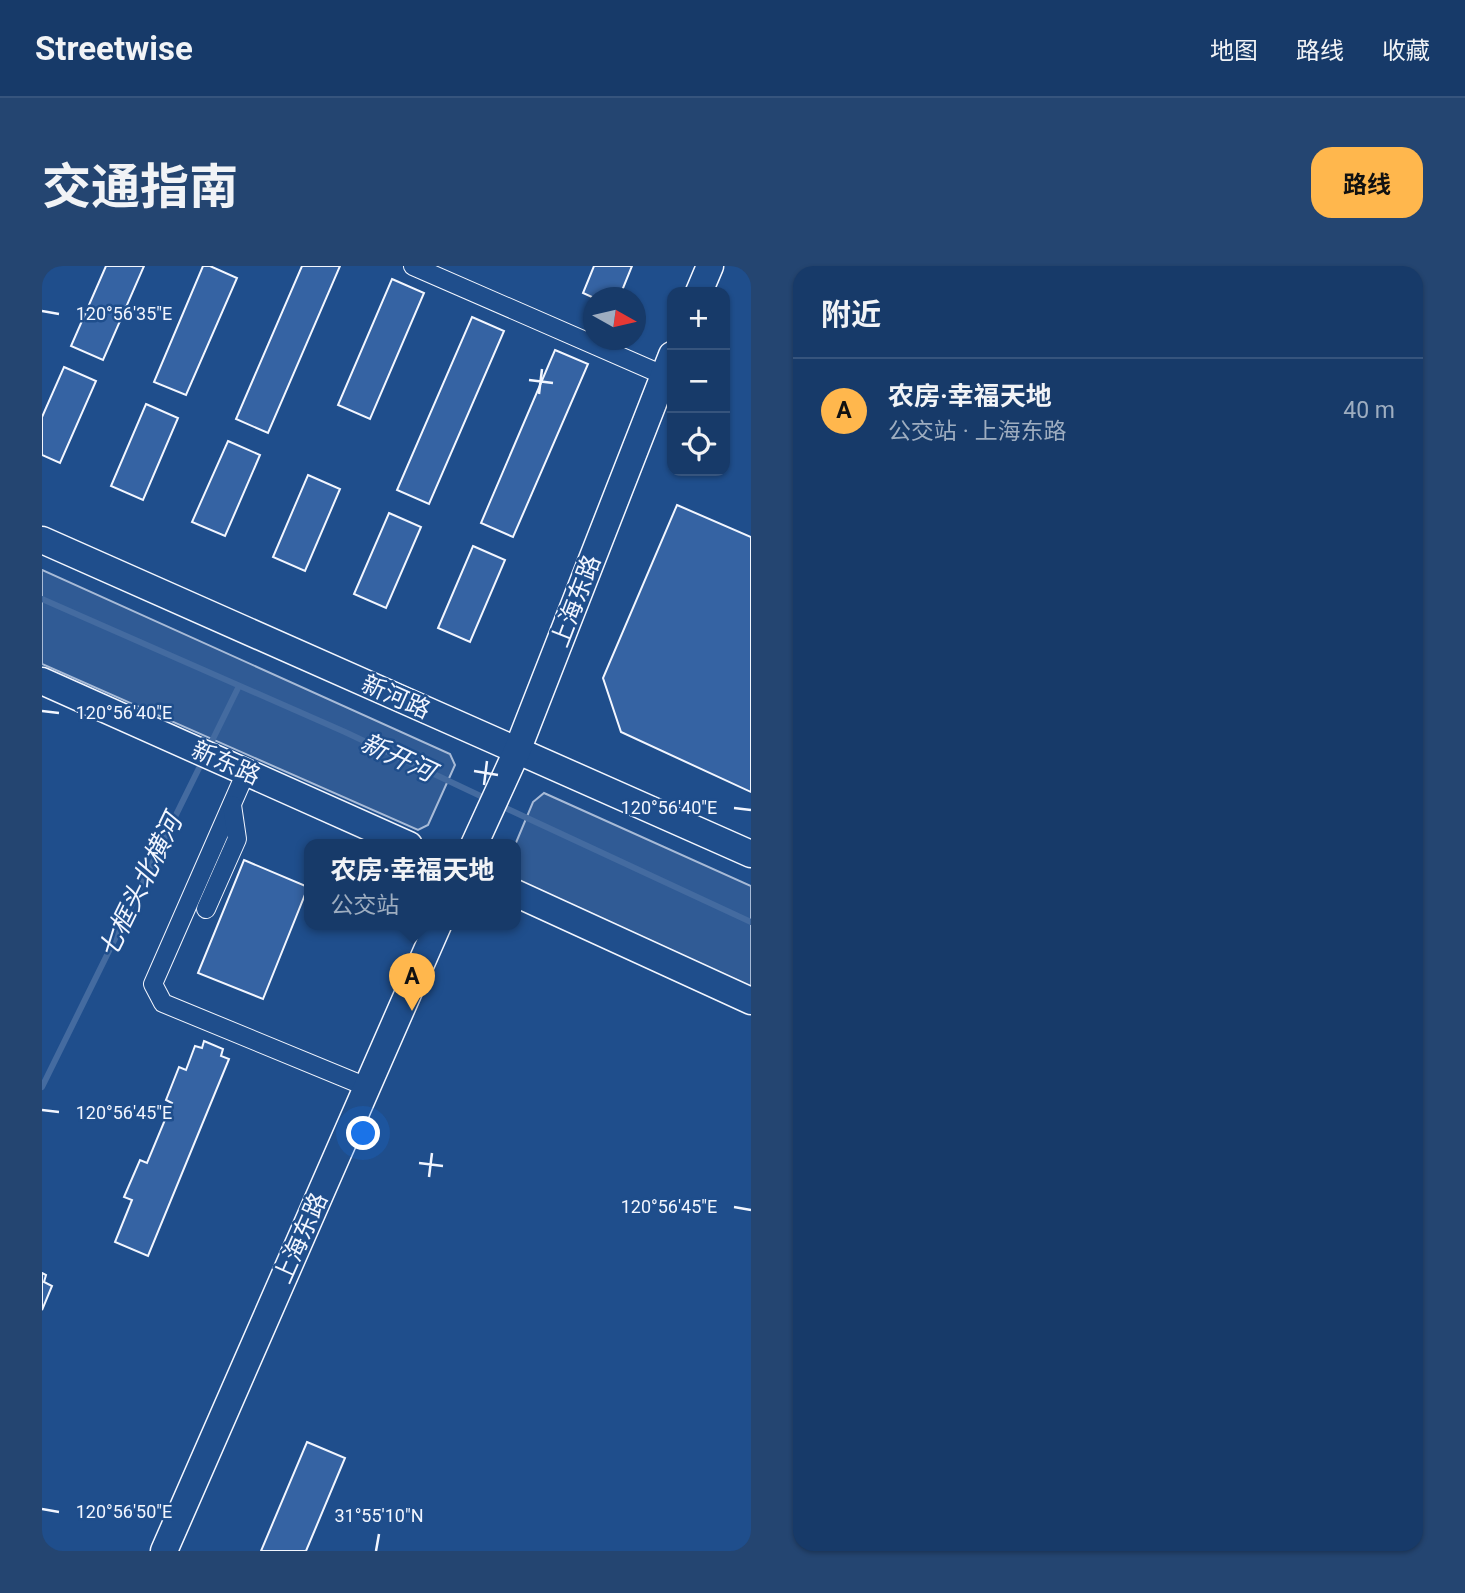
<!DOCTYPE html>
<html lang="zh">
<meta charset="utf-8">
<style>
body{margin:0;font-family:Roboto,"Noto Sans SC",sans-serif;background:#244571;color:#f1f3f6}
.controls{position:absolute;right:21px;top:21px;display:grid;overflow:hidden;border-radius:14px;box-shadow:0 2px 5px #0004}
.controls button{width:63px;height:63px;display:grid;place-items:center;padding:0;border:0;border-bottom:2px solid #36547d;background:#173a69;color:#f1f3f6;font:35px sans-serif}
.compass{position:absolute;left:541px;top:21px;width:63px;height:63px;border-radius:50%;background:#173a69;box-shadow:0 2px 5px #0004;rotate:98deg}
.you{position:absolute;left:322px;top:868px;width:24px;height:24px;margin:-18px;border:5px solid #fff;border-radius:50%;background:#1a73e8;box-shadow:0 0 0 10px #1a73e833}
.badge{display:grid;place-items:center;width:46px;height:46px;border-radius:50%;background:#ffb74d;color:#111;font-size:23px;font-weight:700}
.pin{position:absolute;translate:-50% -58px;filter:drop-shadow(0 2px 4px #0008)}
.pin::after{content:'';position:absolute;top:37px;width:24px;height:21px;background:inherit;clip-path:polygon(0 0,100% 0,50% 100%)}
.popup{position:absolute;left:262px;top:573px;width:217px;height:91px;box-sizing:border-box;display:grid;place-content:center;border-radius:14px;background:#173a69;filter:drop-shadow(0 2px 5px #0005);font-size:23px;white-space:nowrap;color:#9eadc0}
.popup b{font-size:26px;color:#f1f3f6}
.popup::after{content:'';position:absolute;left:50%;top:100%;margin-left:-14px;border:14px solid transparent;border-top-color:#173a69}
.list{margin:0;padding:0;list-style:none}
h2{display:flex;justify-content:space-between;align-items:center;height:91px;margin:0;padding:0 28px;font-size:30px}
h2 small{font-size:23px;font-weight:400;color:#9eadc0}
.list li{display:grid;grid-template-columns:46px 1fr auto;gap:21px;align-items:center;box-sizing:border-box;height:105px;padding:0 28px;border-top:2px solid #36547d}
.list b{display:block;font-size:26px;white-space:nowrap}
.list p{margin:0;font-size:23px;white-space:nowrap;color:#9eadc0}
.list em{font-size:23px;font-style:normal;color:#9eadc0}
.icon{flex:none;width:38px;height:38px;fill:none;stroke:currentColor;stroke-width:2;stroke-linecap:round;stroke-linejoin:round}
.map{position:relative;flex:none;width:709px;height:1285px;overflow:hidden;border-radius:21px}
header{display:flex;align-items:center;gap:42px;box-sizing:border-box;height:98px;padding:0 35px;background:#173a69;border-bottom:2px solid #36547d}
header strong{font-size:33px}
nav{display:flex;gap:38px;margin-inline-start:auto;font-size:24px}
.intro{display:flex;align-items:center;justify-content:space-between;box-sizing:border-box;height:168px;padding:0 42px}
h1{margin:0;font-size:49px}
.button{padding:18px 32px;border-radius:21px;background:#ffb74d;color:#111;font-size:24px;font-weight:700}
main{display:flex;gap:42px;padding:0 42px}
aside{flex:1;background:#173a69;border-radius:21px;box-shadow:0 2px 5px #0004}
.map>svg:first-child{display:block}
.built{fill:#305b95;stroke:#a8bbd7;stroke-width:2}
.lines{fill:none;stroke-linecap:round;stroke-linejoin:round}
.stream{stroke:#446ba0;stroke-width:6}
.building{fill:#3563a3;stroke:#f2f6ff;stroke-width:2}
.street-casing{stroke:#f2f6ff;stroke-width:20}
.secondary-casing{stroke:#f2f6ff;stroke-width:29}
.street{stroke:#1f4e8c;stroke-width:18}
.secondary{stroke:#1f4e8c;stroke-width:26}
.ticks{fill:none;stroke:#f2f6ff;stroke-width:2.5}
.labels{text-anchor:middle;dominant-baseline:central;stroke-width:5;stroke-linejoin:round;paint-order:stroke}
.street-label{font-size:24px;fill:#f2f6ff;stroke:#1f4e8c}
.water-label{font-size:26px;font-style:italic;fill:#f2f6ff;stroke:#1f4e8c}
.ticks-label{font-size:18px;text-anchor:middle;fill:#f2f6ff;stroke:#1f4e8c;stroke-width:5;stroke-linejoin:round;paint-order:stroke}
</style>
<header>
<strong>Streetwise</strong>
<nav><a>地图</a><a>路线</a><a>收藏</a></nav>
</header>
<div class="intro"><h1>交通指南</h1><a class="button">路线</a></div>
<main>
<div class="map">
<svg width="709" height="1285" viewBox="0 0 709 1285">
<rect width="100%" height="100%" fill="#1f4e8c"/>
<g class="built">
<path d="M0,304L408,488L413,499L386,559L376,564L0,398Z"/>
<path d="M502,527L709,620V721L473,615V579L491,536Z"/>
</g>
<g class="lines">
<g class="stream">
<path d="M0,333L303,466L447,534"/>
<path d="M167,481L197,420"/>
<path d="M457,539L709,656"/>
<path d="M0,821L161,494"/>
</g>
</g>
<g class="building">
<path d="M64,0H102L61,94L29,80Z"/>
<path d="M161,0H168L195,12L144,129L112,116Z"/>
<path d="M260,0H298L226,167L194,153Z"/>
<path d="M552,0H590L577,32H552L541,27Z"/>
<path d="M350,13L382,27L328,153L296,139Z"/>
<path d="M430,51L462,65L387,238L355,224Z"/>
<path d="M513,84L546,98L471,271L439,257Z"/>
<path d="M22,101L54,115L18,197L0,189V151Z"/>
<path d="M104,138L136,152L101,234L69,220Z"/>
<path d="M186,175L218,189L183,270L150,256Z"/>
<path d="M266,209L298,223L263,305L231,291Z"/>
<path d="M635,239L709,271V526L579,466L561,412Z"/>
<path d="M347,247L379,261L344,342L312,328Z"/>
<path d="M431,280L463,294L428,376L396,362Z"/>
<path d="M202,594L266,621L221,733L156,707Z"/>
<path d="M162,775L181,783L179,790L187,793L106,990L73,976L90,934L82,931L98,894L105,897L130,837L124,834L137,801L144,804L153,780L160,782Z"/>
<path d="M0,1007L4,1009L2,1016L10,1020L0,1044Z"/>
<path d="M265,1176L303,1192L264,1285H219Z"/>
</g>
<g class="lines">
<g class="street-casing">
<g id="street">
<path d="M371,0L621,109"/>
<path d="M204,506L111,718L121,737L325,821"/>
<path d="M164,643L195,573L190,539"/>
</g>
</g>
<g class="secondary-casing">
<g id="secondary">
<path d="M657,26L668,0"/>
<path d="M0,274L709,588"/>
<path d="M0,415L367,579"/>
<path d="M432,579L475,485L630,89"/>
<path d="M473,627L709,735"/>
<path d="M122,1285L396,659"/>
</g>
</g>
<use href="#street" class="street"/>
<use href="#secondary" class="secondary"/>
</g>
<path class="ticks" d="M0,45L17,48M487,114L511,117M497,128L500,103M0,445L17,447M432,505L456,509M442,519L445,495M692,542L709,544M0,844L17,846M377,897L401,900M387,911L390,887M692,941L709,944M0,1243L17,1246M334,1285L337,1268"/>
<g class="labels">
<g class="street-label">
<text transform="translate(534 335) rotate(-69)">上海东路</text>
<text transform="translate(354 431) rotate(24)">新河路</text>
<text transform="translate(184 497) rotate(24)">新东路</text>
<text transform="translate(259 972) rotate(-66)">上海东路</text>
</g>
<g class="water-label">
<text transform="translate(356 491) rotate(25)">新开河</text>
<text transform="translate(98 620) rotate(-64)">七框头北横河</text>
</g>
</g>
<g class="ticks-label">
<text x="82" y="54">120°56'35"E</text>
<text x="82" y="453">120°56'40"E</text>
<text x="627" y="548">120°56'40"E</text>
<text x="82" y="853">120°56'45"E</text>
<text x="627" y="947">120°56'45"E</text>
<text x="82" y="1252">120°56'50"E</text>
<text x="337" y="1256">31°55'10"N</text>
</g>
</svg>
<div class="controls">
<button>+</button>
<button>−</button>
<button><svg class="icon" aria-label="locate" viewBox="0 0 24 24"><circle cx="12" cy="12" r="6"/><path d="M12 2v4M12 18v4M2 12h4M18 12h4"/></svg></button>
</div>
<svg class="compass" viewBox="-18 -18 36 36"><path d="M0-13l5 13h-10z" fill="#e53935"/><path d="M0 13l5-13h-10z" fill="#9eadc0"/></svg>
<div class="you"></div>
<div class="pin badge" style="left:370px;top:745px">A</div>
<div class="popup"><b>农房·幸福天地</b>公交站</div>
</div>
<aside>
<h2>附近<small></small></h2>
<ul class="list">
<li><span class="badge">A</span><div><b>农房·幸福天地</b><p>公交站 · 上海东路</p></div><em>40 m</em></li>
</ul>
</aside>
</main>
